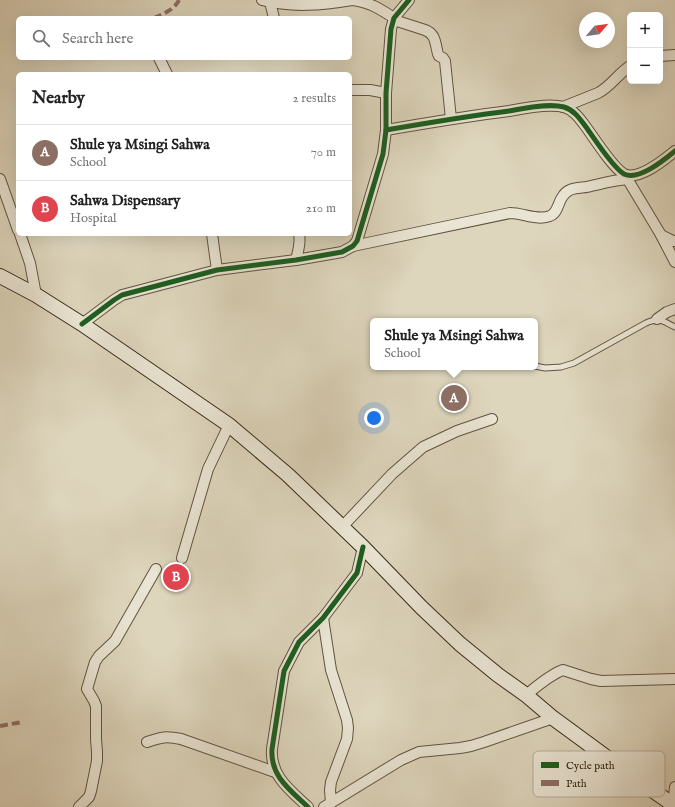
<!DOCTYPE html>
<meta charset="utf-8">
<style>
body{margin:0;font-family:"IM FELL English",serif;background:#f6f6f6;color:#222}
.controls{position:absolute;right:12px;top:12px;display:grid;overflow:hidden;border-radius:6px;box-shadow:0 4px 16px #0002}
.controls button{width:36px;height:36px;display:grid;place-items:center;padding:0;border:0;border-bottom:1px solid #e0e0e0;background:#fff;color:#222;font:20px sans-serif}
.compass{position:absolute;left:579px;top:12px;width:36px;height:36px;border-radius:50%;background:#fff;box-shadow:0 4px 16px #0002;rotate:61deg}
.you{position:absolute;left:374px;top:418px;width:14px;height:14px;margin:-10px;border:3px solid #fff;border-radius:50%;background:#1a73e8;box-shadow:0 0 0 6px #1a73e833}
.badge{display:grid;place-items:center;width:26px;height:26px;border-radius:50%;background:#2563eb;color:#fff;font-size:13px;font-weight:700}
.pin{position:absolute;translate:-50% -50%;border:2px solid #fff;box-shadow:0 1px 4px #0006}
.popup{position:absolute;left:370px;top:318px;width:168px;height:52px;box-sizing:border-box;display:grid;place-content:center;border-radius:6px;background:#fff;filter:drop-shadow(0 1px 3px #0005);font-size:13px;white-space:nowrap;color:#767676}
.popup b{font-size:15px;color:#222}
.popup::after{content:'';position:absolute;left:50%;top:100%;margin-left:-8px;border:8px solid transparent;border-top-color:#fff}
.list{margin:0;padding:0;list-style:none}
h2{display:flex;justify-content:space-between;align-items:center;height:52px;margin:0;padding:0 16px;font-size:17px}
h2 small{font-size:13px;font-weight:400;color:#767676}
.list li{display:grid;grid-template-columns:26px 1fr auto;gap:12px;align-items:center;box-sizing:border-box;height:56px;padding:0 16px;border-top:1px solid #e0e0e0}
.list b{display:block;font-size:15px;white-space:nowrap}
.list p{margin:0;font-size:13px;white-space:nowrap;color:#767676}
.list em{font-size:13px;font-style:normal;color:#767676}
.icon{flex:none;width:22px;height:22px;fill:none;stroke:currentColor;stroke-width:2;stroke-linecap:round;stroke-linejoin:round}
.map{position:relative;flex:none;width:675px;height:807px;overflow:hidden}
.search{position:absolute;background:#fff;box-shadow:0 4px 16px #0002;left:16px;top:16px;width:336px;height:44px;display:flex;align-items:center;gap:10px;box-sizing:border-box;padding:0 14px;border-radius:6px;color:#767676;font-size:15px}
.panel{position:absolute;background:#fff;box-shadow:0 4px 16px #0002;left:16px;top:72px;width:336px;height:164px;border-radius:6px}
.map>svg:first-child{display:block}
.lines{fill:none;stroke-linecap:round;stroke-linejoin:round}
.service-casing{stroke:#605440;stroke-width:7}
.minor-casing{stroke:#605440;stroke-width:12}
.secondary-casing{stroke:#372917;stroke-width:16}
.service{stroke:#e9e4d3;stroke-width:5}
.minor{stroke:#e9e4d3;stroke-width:10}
.secondary{stroke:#e9e4d3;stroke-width:14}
.quiet{stroke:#8d6e63;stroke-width:4;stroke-dasharray:8 4;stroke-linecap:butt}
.cycleway-casing{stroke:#e9e4d3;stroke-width:8}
.cycleway{stroke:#1b5e20;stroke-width:5}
.key{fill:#e9e4d3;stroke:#b4ac9b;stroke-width:1}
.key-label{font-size:11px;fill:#372917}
</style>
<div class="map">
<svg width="675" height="807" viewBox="0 0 675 807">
<rect width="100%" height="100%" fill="#ddd5bc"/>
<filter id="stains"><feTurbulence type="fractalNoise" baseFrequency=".005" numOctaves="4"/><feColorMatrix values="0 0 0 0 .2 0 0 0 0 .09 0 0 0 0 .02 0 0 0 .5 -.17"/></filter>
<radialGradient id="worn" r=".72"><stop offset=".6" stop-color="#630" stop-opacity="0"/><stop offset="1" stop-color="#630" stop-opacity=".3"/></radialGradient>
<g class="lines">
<g class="service-casing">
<path id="service" d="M535,366L545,368L561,367L574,363L646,323C660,317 662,321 675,327"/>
</g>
<g class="minor-casing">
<g id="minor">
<path d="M262,0C292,8 322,5 352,0"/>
<path d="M352,0C370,2 380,9 394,18"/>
<path d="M270,2L274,18"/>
<path d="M394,20L425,30C436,34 435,43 438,54L439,56L443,58L445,61L451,119"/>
<path d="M660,56L675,55"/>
<path d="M159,58L167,74"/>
<path d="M350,90H370L386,93"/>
<path d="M563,107L598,93C610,87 618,74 630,66"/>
<path d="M386,130C427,123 468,116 509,111C524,108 549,103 564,107C574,110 580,119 586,127C594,138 613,168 624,174C639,181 664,160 675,151"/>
<path d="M625,175L661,235L675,262"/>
<path d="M0,179L18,230"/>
<path d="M20,234L30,263L36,295"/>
<path d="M212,234L217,270"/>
<path d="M661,235L673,241H675"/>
<path d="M353,246L510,213C523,213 538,221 550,216C558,213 558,202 563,196C565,193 567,191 570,190C576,187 585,188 591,186C604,183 615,180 628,179"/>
<path d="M296,260C298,251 301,243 299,234"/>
<path d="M657,319L667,312L675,309"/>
<path d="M82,324L114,300L122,295L217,270L296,260L342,252L353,246L357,241L383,154L386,130V93L391,29L394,18L409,0"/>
<path d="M342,527L392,474L423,447L457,431L492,419"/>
<path d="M182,558L208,469L229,425"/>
<path d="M323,618L331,670L347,720L348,728L347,739L331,782L330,790L331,803"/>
<path d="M526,695C536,687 551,674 563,670L591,679L601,681L675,679"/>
<path d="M147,742C162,737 166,736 181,739L275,772"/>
<path d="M673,804L675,787"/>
<path d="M79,807L89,797L91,791L97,761V752L96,739V706L94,701L87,689L95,662L99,656L115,641L156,569"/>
<path d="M308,807C290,790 270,776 272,749L284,671L299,642L323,618L357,573L363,547"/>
<path d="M324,807L401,760L419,752L460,748L471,746L484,742L553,718"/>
</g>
</g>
<g class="secondary-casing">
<path id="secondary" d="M0,276L36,295L82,324L229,425L288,475L363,547L421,607L460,644L498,675L526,695L553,718L628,773L675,806"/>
</g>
<use href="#service" class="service"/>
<use href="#minor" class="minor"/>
<use href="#secondary" class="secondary"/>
<g class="quiet">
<path d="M154,18C163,14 174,10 179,0"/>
<path d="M0,726L22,722"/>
</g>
<g class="cycleway-casing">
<g id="cycleway">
<path d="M386,130C427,123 468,116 509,111C524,108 549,103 564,107C574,110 580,119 586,127C594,138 613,168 624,174C639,181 664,160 675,151"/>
<path d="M82,324L114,300L122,295L217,270L296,260L342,252L353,246L357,241L383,154L386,130V93L391,29L394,18L409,0"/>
<path d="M308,807C290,790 270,776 272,749L284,671L299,642L323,618L357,573L363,547"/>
</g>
</g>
<use href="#cycleway" class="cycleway"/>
</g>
<rect x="533" y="751" width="132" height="46" rx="6" class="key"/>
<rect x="541" y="762" width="18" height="6" fill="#1b5e20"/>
<rect x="541" y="780" width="18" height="6" fill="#8d6e63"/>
<g class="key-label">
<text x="566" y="769">Cycle path</text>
<text x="566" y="787">Path</text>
</g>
<rect width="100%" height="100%" filter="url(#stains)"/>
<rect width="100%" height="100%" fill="url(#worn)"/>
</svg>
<div class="controls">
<button>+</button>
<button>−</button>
</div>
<svg class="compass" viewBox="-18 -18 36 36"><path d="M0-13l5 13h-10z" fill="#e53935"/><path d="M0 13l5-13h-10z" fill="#767676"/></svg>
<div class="you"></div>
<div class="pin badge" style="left:454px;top:398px;background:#8d6e63">A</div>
<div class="popup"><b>Shule ya Msingi Sahwa</b>School</div>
<div class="pin badge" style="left:176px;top:577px;background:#e0444e">B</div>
<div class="search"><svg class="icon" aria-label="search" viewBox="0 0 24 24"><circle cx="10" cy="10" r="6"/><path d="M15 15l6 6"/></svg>Search here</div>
<section class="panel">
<h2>Nearby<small>2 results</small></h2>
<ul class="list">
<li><span class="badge" style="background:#8d6e63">A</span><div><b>Shule ya Msingi Sahwa</b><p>School</p></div><em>70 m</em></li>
<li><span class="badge" style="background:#e0444e">B</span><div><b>Sahwa Dispensary</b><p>Hospital</p></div><em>210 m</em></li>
</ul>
</section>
</div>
